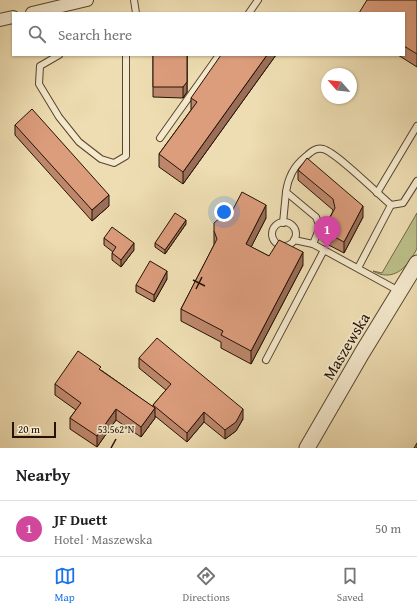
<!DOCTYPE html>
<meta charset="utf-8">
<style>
body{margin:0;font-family:"Gentium Book Plus",serif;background:#f6f6f6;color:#202124}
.compass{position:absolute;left:321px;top:68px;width:36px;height:36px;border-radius:50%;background:#fff;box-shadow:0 1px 3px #0004;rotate:298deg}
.scale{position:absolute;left:12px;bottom:10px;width:44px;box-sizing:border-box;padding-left:4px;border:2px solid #251203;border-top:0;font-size:11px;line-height:14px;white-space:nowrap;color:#251203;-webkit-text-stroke:3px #f4e9cd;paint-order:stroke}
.you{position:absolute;left:224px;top:212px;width:14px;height:14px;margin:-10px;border:3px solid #fff;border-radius:50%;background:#1a73e8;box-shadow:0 0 0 6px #1a73e833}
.badge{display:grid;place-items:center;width:26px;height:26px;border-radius:50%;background:#1a73e8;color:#fff;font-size:13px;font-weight:700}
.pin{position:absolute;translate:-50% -33px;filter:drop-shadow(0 1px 2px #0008)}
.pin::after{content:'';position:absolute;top:21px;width:14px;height:12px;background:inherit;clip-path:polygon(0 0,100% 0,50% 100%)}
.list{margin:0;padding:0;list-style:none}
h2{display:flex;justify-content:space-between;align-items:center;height:52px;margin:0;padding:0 16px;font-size:17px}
h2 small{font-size:13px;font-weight:400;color:#757577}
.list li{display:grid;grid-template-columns:26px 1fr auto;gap:12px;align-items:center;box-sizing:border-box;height:56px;padding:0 16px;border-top:1px solid #e0e0e0}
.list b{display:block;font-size:15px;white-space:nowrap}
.list p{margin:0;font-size:13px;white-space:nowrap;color:#757577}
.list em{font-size:13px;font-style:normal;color:#757577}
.icon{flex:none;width:22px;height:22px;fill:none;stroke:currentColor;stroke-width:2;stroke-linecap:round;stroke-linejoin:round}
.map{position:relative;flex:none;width:417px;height:448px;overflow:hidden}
.search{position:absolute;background:#fff;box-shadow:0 1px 3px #0004;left:12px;right:12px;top:12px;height:44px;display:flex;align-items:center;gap:10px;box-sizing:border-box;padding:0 14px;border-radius:0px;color:#757577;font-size:15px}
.sheet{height:108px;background:#fff}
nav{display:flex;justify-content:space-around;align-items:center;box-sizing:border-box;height:56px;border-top:1px solid #e0e0e0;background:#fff;font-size:11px;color:#757577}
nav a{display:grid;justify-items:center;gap:2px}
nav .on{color:#1a73e8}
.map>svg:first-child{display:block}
.green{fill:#bcc089;stroke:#706946}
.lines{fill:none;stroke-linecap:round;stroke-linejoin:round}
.service-casing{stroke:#57452f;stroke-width:8}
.minor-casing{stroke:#57452f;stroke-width:14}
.tertiary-casing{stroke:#57452f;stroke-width:17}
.service{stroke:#f4e9cd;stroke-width:6}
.minor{stroke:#f4e9cd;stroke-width:12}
.tertiary{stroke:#f4e9cd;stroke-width:15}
.wall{fill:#bd876c;stroke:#251203}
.shaded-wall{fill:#9a6e58;stroke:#251203}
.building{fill:#dc9d7d;stroke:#251203}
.ticks{fill:none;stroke:#251203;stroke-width:1.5}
.labels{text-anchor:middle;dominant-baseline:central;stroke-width:3.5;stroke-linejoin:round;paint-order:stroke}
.street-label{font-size:16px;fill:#251203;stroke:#f4e9cd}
.ticks-label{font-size:10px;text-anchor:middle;fill:#251203;stroke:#f4e9cd;stroke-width:3.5;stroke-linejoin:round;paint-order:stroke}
</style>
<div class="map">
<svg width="417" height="448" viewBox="0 0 417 448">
<rect width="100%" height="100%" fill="#eeddb2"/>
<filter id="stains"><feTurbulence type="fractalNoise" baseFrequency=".005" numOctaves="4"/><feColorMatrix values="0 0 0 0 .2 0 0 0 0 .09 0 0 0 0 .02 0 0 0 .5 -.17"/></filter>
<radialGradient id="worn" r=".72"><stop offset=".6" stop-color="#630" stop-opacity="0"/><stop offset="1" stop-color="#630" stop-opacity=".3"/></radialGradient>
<path class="green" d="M417,213C417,224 417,238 417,248C416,251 414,254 412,257C404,271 390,281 373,271L382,273Z"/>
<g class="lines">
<g class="service-casing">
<g id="service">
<path d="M134,0L136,13"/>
<path d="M249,13L258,0"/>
<path d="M59,55L40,66L39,84L59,117L79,142L101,159L114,163L126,156V55"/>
<path d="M160,138L219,55"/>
<path d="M377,193L417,126"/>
<path d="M391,205L403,203L417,181"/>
<circle cx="284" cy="234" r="12"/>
<path d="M283,223L286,192"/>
<path d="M294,240L313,244"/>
<path d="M358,268L391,205C378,194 336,152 323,149C315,147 310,153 304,158C293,167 288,178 286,192L316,217L320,227L313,244L399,291"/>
<path d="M266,360L324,250"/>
</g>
</g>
<g class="minor-casing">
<g id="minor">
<path d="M32,13L87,0"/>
<path d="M0,20L13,17"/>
</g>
</g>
<g class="tertiary-casing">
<path id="tertiary" d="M307,448L362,353L417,263"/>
</g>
<use href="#service" class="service"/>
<use href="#minor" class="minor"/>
<use href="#tertiary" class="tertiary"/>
</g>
<g class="wall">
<path d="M417,0V67L398,55H404V13Z"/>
<path d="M153,55H187V92L183,98L153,97Z"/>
<path d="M276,55L183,184L159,167V154L191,110V98Z"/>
<path d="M15,125L109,206L92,221L15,135Z"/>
<path d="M298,170L363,217L344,253L323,242V231L333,211V210L298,180Z"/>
<path d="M266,218L251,247L269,256L303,265L251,364L221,348V342L181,321V309L214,245V231Z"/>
<path d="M186,224L165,254L155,247V243Z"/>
<path d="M104,238L134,250L121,267L112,260V253L113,252L104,245Z"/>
<path d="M167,279L154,302L136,292V285Z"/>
<path d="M139,358L243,419L236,431L225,439L204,422L187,442L155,416V418L141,437L116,420L97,447L70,429V418L76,410L55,395V384L101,370L153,407V405L166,390L139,368Z"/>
</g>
<g class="shaded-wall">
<path d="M187,55V92L183,98V87Z"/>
<path d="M267,55H276L183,184V172Z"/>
<path d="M109,195V206L92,221V210Z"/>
<path d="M266,205V218L246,257V244Z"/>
<path d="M363,206V217L344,253V242Z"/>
<path d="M186,220V224L165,254V250Z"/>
<path d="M134,243V250L121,267V260Z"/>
<path d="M303,252V265L251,364V351Z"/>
<path d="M167,271V279L154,302V295Z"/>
<path d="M155,408V418L141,437V427Z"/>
<path d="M116,409V420L97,447V436Z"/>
<path d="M243,409V419L236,431L225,439V430Z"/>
<path d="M204,412V422L187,442V433Z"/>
</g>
<g class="building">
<path d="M367,0H417V54L404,46V13H359Z"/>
<path d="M153,55H187V82L183,87H153Z"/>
<path d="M221,55H267L183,172L159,154L197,102L191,98Z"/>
<path d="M32,109L109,195L92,210L15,125Z"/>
<path d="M307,158L363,206L344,242L323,231L335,208L333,199L298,170Z"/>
<path d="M242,192L266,205L246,244L269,256L279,240L303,252L251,351L221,335L223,331L181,309L217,239L214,231V223L220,218L229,217Z"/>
<path d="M175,213L186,220L165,250L155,243Z"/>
<path d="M112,227L134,243L121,260L112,253L116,247L104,238Z"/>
<path d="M150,261L167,271L154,295L136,285Z"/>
<path d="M157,338L243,409L236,422L225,430L204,412L187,433L153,405L171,384L139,358Z"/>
<path d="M78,351L101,367L99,369L155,408L141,427L116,409L97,436L70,418L81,403L55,384Z"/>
<path d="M417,443V448H414Z"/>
</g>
<path class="ticks" d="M193,280L205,286M196,289L202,277M111,448L116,439"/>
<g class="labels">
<g class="street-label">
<text transform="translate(346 346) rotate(-59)">Maszewska</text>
</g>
</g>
<g class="ticks-label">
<text x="116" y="433">53.562°N</text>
</g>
<rect width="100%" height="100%" filter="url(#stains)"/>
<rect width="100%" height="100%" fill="url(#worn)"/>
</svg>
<svg class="compass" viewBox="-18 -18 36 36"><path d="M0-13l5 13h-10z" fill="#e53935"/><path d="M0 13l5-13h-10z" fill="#757577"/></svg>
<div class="scale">20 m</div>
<div class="you"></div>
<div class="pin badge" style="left:327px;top:249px;background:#d1479c">1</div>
<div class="search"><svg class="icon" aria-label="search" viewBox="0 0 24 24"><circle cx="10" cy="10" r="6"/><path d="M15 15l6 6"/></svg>Search here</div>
</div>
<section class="sheet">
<h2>Nearby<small></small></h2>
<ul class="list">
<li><span class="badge" style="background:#d1479c">1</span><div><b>JF Duett</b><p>Hotel · Maszewska</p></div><em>50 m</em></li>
</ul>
</section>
<nav>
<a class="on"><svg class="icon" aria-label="map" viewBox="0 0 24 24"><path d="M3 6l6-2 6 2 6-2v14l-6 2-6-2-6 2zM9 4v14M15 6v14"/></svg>Map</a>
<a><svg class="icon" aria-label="directions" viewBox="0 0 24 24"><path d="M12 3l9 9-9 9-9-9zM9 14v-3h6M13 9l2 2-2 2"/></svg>Directions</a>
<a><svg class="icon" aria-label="saved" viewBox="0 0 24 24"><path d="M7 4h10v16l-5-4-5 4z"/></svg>Saved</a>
</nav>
